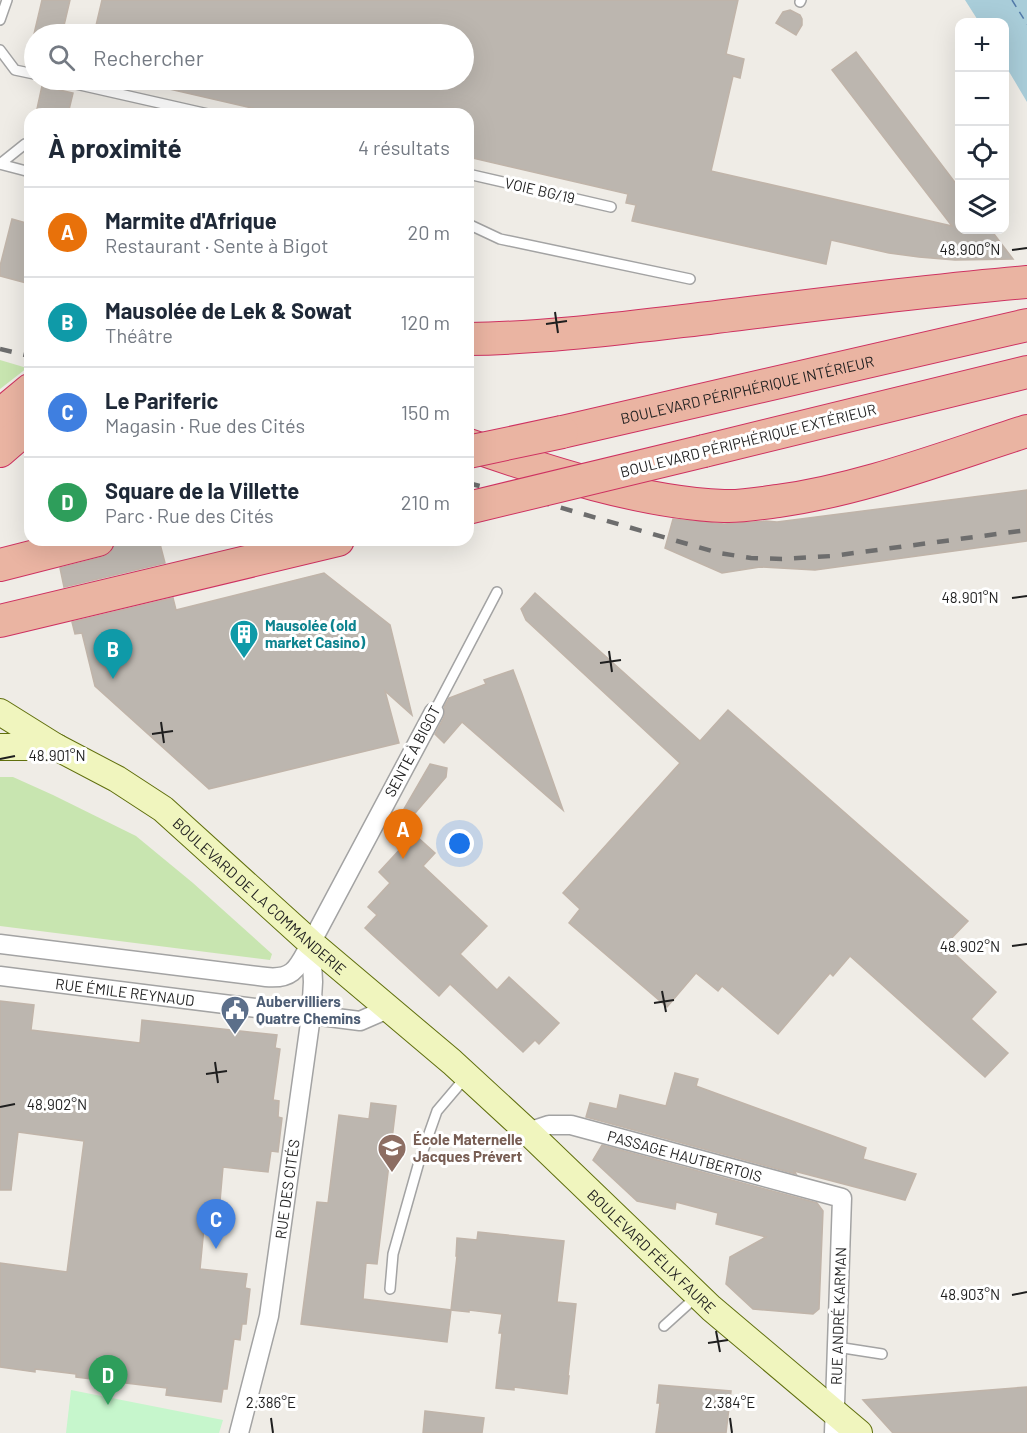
<!DOCTYPE html>
<html lang="fr">
<meta charset="utf-8">
<style>
body{margin:0;font-family:Barlow,sans-serif;background:#f2f2f3;color:#1f2937}
.controls{position:absolute;right:18px;top:18px;display:grid;overflow:hidden;border-radius:12px;box-shadow:0 6px 24px #0002}
.controls button{width:54px;height:54px;display:grid;place-items:center;padding:0;border:0;border-bottom:2px solid #e0e1e3;background:#fff;color:#1f2937;font:30px sans-serif}
.you{position:absolute;left:460px;top:844px;width:21px;height:21px;margin:-15px;border:4px solid #fff;border-radius:50%;background:#1a73e8;box-shadow:0 0 0 9px #1a73e833}
.badge{display:grid;place-items:center;width:39px;height:39px;border-radius:50%;background:#bf160f;color:#fff;font-size:20px;font-weight:700}
.pin{position:absolute;translate:-50% -50px;filter:drop-shadow(0 2px 3px #0008)}
.pin::after{content:'';position:absolute;top:32px;width:21px;height:18px;background:inherit;clip-path:polygon(0 0,100% 0,50% 100%)}
.list{margin:0;padding:0;list-style:none}
h2{display:flex;justify-content:space-between;align-items:center;height:78px;margin:0;padding:0 24px;font-size:26px}
h2 small{font-size:20px;font-weight:400;color:#747a83}
.list li{display:grid;grid-template-columns:39px 1fr auto;gap:18px;align-items:center;box-sizing:border-box;height:90px;padding:0 24px;border-top:2px solid #e0e1e3}
.list b{display:block;font-size:22px;white-space:nowrap}
.list p{margin:0;font-size:20px;white-space:nowrap;color:#747a83}
.list em{font-size:20px;font-style:normal;color:#747a83}
.icon{flex:none;width:33px;height:33px;fill:none;stroke:currentColor;stroke-width:2;stroke-linecap:round;stroke-linejoin:round}
.map{position:relative;flex:none;width:1027px;height:1433px;overflow:hidden}
.search{position:absolute;background:#fff;box-shadow:0 6px 24px #0002;left:24px;top:24px;width:450px;height:66px;display:flex;align-items:center;gap:15px;box-sizing:border-box;padding:0 21px;border-radius:33px;color:#747a83;font-size:22px}
.panel{position:absolute;background:#fff;box-shadow:0 6px 24px #0002;left:24px;top:108px;width:450px;height:438px;border-radius:18px}
.map>svg:first-child{display:block}
.grass{fill:#c8e5b0}
.park{fill:#c6f6cc}
.water{fill:#a9cdd9}
.lines{fill:none;stroke-linecap:round;stroke-linejoin:round}
.ferry{stroke:#5279a8;stroke-width:1.5;stroke-dasharray:8 6;stroke-linecap:butt}
.building{fill:#bcb6af;stroke:#c0b4a9;stroke-width:1.5}
.service-casing{stroke:#a3a3a3;stroke-width:12}
.minor-casing{stroke:#a3a3a3;stroke-width:21}
.secondary-casing{stroke:#606f0d;stroke-width:28}
.trunk-casing{stroke:#ce3261;stroke-width:34}
.service{stroke:#fff;stroke-width:9}
.minor{stroke:#fff;stroke-width:18}
.secondary{stroke:#f0f5be;stroke-width:26}
.trunk{stroke:#eab4a2;stroke-width:32}
.rail{stroke:#6d6d6d;stroke-width:4.5;stroke-dasharray:12 12;stroke-linecap:butt}
.trunk-bridge-casing{stroke:#ce3261;stroke-width:34;stroke-linecap:butt}
.trunk-bridge{stroke:#eab4a2;stroke-width:32}
.ticks{fill:none;stroke:#1f1f1f;stroke-width:2}
.labels{text-anchor:middle;dominant-baseline:central;stroke-width:6;stroke-linejoin:round;paint-order:stroke}
.street-label{font-size:15px;fill:#1f1f1f;stroke:#fff}
.culture-label{font-size:15px;font-weight:bold;fill:#0d838f;stroke:#fff;text-anchor:start}
.service-label{font-size:15px;font-weight:bold;fill:#4e5e75;stroke:#fff;text-anchor:start}
.education-label{font-size:15px;font-weight:bold;fill:#785e54;stroke:#fff;text-anchor:start}
.ticks-label{font-size:15px;text-anchor:middle;fill:#1f1f1f;stroke:#fff;stroke-width:6;stroke-linejoin:round;paint-order:stroke}
</style>
<div class="map">
<svg width="1027" height="1433" viewBox="0 0 1027 1433">
<rect width="100%" height="100%" fill="#efece6"/>
<g class="grass">
<path d="M0,360L27,368L0,389Z"/>
<path d="M0,777H13L53,795L136,836L193,883L272,954L270,960L0,926Z"/>
</g>
<path class="park" d="M71,1390L223,1420L219,1433H66Z"/>
<path class="water" d="M965,0H1027V102L1005,65L1004,22H979Z"/>
<g class="lines">
<path class="ferry" d="M1012,0L1027,24"/>
</g>
<g class="building">
<path d="M42,0H70L62,34H34Z"/>
<path d="M102,0H738L726,54L744,59L740,78L733,76L711,171L952,226L832,70L856,52L960,189V230H991L1013,259L955,260L919,257L889,253L831,240L826,264L632,221L636,205L626,203L628,194L468,157V114H278L156,86L157,80H464V34H94Z"/>
<path d="M790,10L800,15L802,19V25L796,35L776,23L783,12Z"/>
<path d="M42,86L73,93L68,114H58L37,109Z"/>
<path d="M12,219L30,224V284L0,276V266Z"/>
<path d="M1027,490V541L815,570L760,567L722,573L665,548L673,519L724,524L766,521L777,522Z"/>
<path d="M115,540H159L165,563L64,587L60,568L103,557L111,552Z"/>
<path d="M324,573L390,625L412,715L385,691L399,743L209,789L95,686L82,633L75,634L72,622L173,598L176,610Z"/>
<path d="M535,593L700,741L728,710L968,921L945,945L996,992L971,1019L1008,1053L985,1077L850,956L833,976L830,973L778,1034L722,986L718,991L696,973L667,1007L569,923L580,909L563,893L680,763L526,620L521,609Z"/>
<path d="M513,670L522,694L563,810L462,722L444,743L435,734L444,717V707L449,698L486,684L484,680Z"/>
<path d="M430,764L447,768L446,777L404,826L397,821Z"/>
<path d="M414,834L435,853L423,866L487,926L460,954L497,990L509,977L559,1023L539,1044L535,1040L523,1052L450,984L439,996L365,928L377,915L368,907L390,883L379,872Z"/>
<path d="M0,1001L34,1005L31,1030L140,1043L142,1020L277,1035L275,1048L280,1049L273,1100L279,1101L278,1117L282,1118L278,1152L271,1151L268,1172L223,1167L220,1201H214L212,1218L205,1217L200,1269L247,1274L245,1288L250,1289L246,1324H242L240,1340L234,1339L227,1389H223L221,1402L166,1395L167,1388L76,1377V1374L35,1369V1372L0,1367V1263L67,1272L84,1141L18,1132L11,1190H0Z"/>
<path d="M675,1073L698,1079L696,1086L866,1148L863,1159L916,1174L905,1200L794,1171L796,1174L586,1117L590,1103L617,1109L620,1095L666,1106Z"/>
<path d="M371,1103L396,1106L377,1264L366,1263L363,1299L451,1310L447,1342L301,1324L317,1202L328,1203L339,1115L369,1119Z"/>
<path d="M602,1145L817,1203L823,1211L819,1309L813,1314L753,1309L726,1284L730,1257L766,1237L716,1224L718,1213L676,1202L675,1209L637,1201L593,1160Z"/>
<path d="M478,1232L564,1241L557,1302L576,1304L568,1376H569L567,1394L514,1387V1390L496,1388L502,1333H499L502,1314L469,1310V1312L451,1310L457,1256H456L457,1238L477,1240Z"/>
<path d="M659,1385L731,1391L726,1433H656L660,1403H657Z"/>
<path d="M1027,1387V1433H893L863,1400Z"/>
<path d="M425,1411L484,1418L482,1433H423Z"/>
</g>
<g class="lines">
<g class="service-casing">
<g id="service">
<path d="M800,2L801,0"/>
<path d="M0,20L7,0"/>
<path d="M0,50L15,70L34,74"/>
<path d="M58,80L208,114"/>
<path d="M0,164L25,144L30,145"/>
<path d="M0,164L30,172"/>
<path d="M468,174L611,207"/>
<path d="M468,224L500,239L690,279"/>
<path d="M434,712L497,592"/>
<path d="M390,1289L393,1254L419,1162L437,1111L465,1078"/>
<path d="M664,1326L696,1297"/>
<path d="M837,1347L882,1354"/>
</g>
</g>
<g class="minor-casing">
<g id="minor">
<path d="M0,944L266,977C295,980 298,966 311,943L434,712"/>
<path id="s1" d="M0,976L360,1021L390,1008"/>
<path id="s2" d="M528,1132L549,1125H571L842,1198L834,1433"/>
<path id="s3" d="M239,1433L269,1316L311,1016L313,982L311,943"/>
</g>
</g>
<g class="secondary-casing">
<g id="secondary">
<path id="s4" d="M0,712L56,747L117,779L163,809L311,943L452,1062L528,1132L711,1308L859,1433"/>
<path d="M0,747H56"/>
</g>
</g>
<g class="trunk-casing">
<g id="trunk">
<path d="M468,339C549,338 629,327 709,318C815,305 921,291 1027,282"/>
<path d="M0,415L30,390"/>
<path id="s5" d="M562,432L1027,325"/>
<path d="M469,445C547,472 642,503 724,506C742,507 761,503 778,501C864,489 945,457 1027,431"/>
<path d="M0,451L30,425"/>
<path d="M704,451L1027,372"/>
<path d="M0,565L98,540"/>
<path d="M0,621L338,540"/>
</g>
</g>
<use href="#service" class="service"/>
<use href="#minor" class="minor"/>
<use href="#secondary" class="secondary"/>
<use href="#trunk" class="trunk"/>
<g class="rail">
<path d="M0,349L30,356"/>
<path d="M468,483L548,504L719,553L751,558L782,559L832,556L1027,530"/>
</g>
<g class="trunk-bridge-casing">
<g id="trunk-bridge">
<path d="M468,452L562,432"/>
<path d="M468,508L704,451"/>
</g>
</g>
<use href="#trunk-bridge" class="trunk-bridge"/>
</g>
<path class="ticks" d="M1012,250L1027,248M555,312L558,333M546,324L567,321M1012,598L1027,596M609,651L612,672M600,663L621,660M161,722L164,743M152,734L173,731M0,759L15,756M1012,946L1027,944M662,991L666,1012M654,1003L674,1000M215,1062L218,1083M206,1074L227,1071M0,1107L15,1104M1012,1295L1027,1292M716,1331L720,1352M708,1343L728,1340M271,1418L273,1433M730,1418L732,1433"/>
<defs>
<g id="building-pin" transform="scale(1.5)"><path d="M0 17L-7.5 6A9.5 9.5 0 1 1 7.5 6Z" fill="#0f9aa8" stroke="#fff"/><path d="M-4-6H4V6H1V3H-1V6H-4ZM-2.5-4.3h1.7v1.8h-1.7ZM.8-4.3h1.7v1.8H.8ZM-2.5-1h1.7V.8h-1.7ZM.8-1h1.7V.8H.8Z" fill="#fff"/></g>
<g id="civic-pin" transform="scale(1.5)"><path d="M0 17L-7.5 6A9.5 9.5 0 1 1 7.5 6Z" fill="#5c6f8a" stroke="#fff"/><path d="M-.6-6.5H3V-4.5H.6V-3L4-1V1h2V6H-6V1h2V-1L-.6-3ZM-1.2 2.5V6h2.4V2.5Z" fill="#fff"/></g>
<g id="school-pin" transform="scale(1.5)"><path d="M0 17L-7.5 6A9.5 9.5 0 1 1 7.5 6Z" fill="#8d6e63" stroke="#fff"/><path d="M0-5L7-2L0 1L-7-2ZM-4 1L0 2.5L4 1V4Q0 6-4 4Z" fill="#fff"/></g>
</defs>
<g fill-rule="evenodd">
<use href="#building-pin" x="244" y="634"/>
<use href="#civic-pin" x="235" y="1010"/>
<use href="#school-pin" x="392" y="1148"/>
</g>
<g class="labels">
<g class="street-label">
<text transform="translate(540 190) rotate(13)">VOIE BG/19</text>
<text stroke="none"><textPath href="#s5" startOffset="190">BOULEVARD PÉRIPHÉRIQUE INTÉRIEUR</textPath></text>
<text transform="translate(748 440) rotate(-14)">BOULEVARD PÉRIPHÉRIQUE EXTÉRIEUR</text>
<text transform="translate(412 751) rotate(-62)">SENTE À BIGOT</text>
<text stroke="none"><textPath href="#s4" startOffset="320">BOULEVARD DE LA COMMANDERIE</textPath></text>
<text stroke="none"><textPath href="#s1" startOffset="126">RUE ÉMILE REYNAUD</textPath></text>
<text stroke="none"><textPath href="#s2" startOffset="162">PASSAGE HAUTBERTOIS</textPath></text>
<text stroke="none"><textPath href="#s3" startOffset="249">RUE DES CITÉS</textPath></text>
<text stroke="none"><textPath href="#s4" startOffset="849">BOULEVARD FÉLIX FAURE</textPath></text>
<text transform="translate(838 1316) rotate(-88)">RUE ANDRÉ KARMAN</text>
</g>
<g class="culture-label">
<text x="265" y="625">Mausolée (old<tspan x="265" dy="17">market Casino)</tspan></text>
</g>
<g class="service-label">
<text x="256" y="1001">Aubervilliers<tspan x="256" dy="17">Quatre Chemins</tspan></text>
</g>
<g class="education-label">
<text x="413" y="1139">École Maternelle<tspan x="413" dy="17">Jacques Prévert</tspan></text>
</g>
</g>
<g class="ticks-label">
<text x="970" y="255">48.900°N</text>
<text x="970" y="603">48.901°N</text>
<text x="57" y="761">48.901°N</text>
<text x="970" y="952">48.902°N</text>
<text x="57" y="1110">48.902°N</text>
<text x="970" y="1300">48.903°N</text>
<text x="271" y="1408">2.386°E</text>
<text x="730" y="1408">2.384°E</text>
</g>
</svg>
<div class="controls">
<button>+</button>
<button>−</button>
<button><svg class="icon" aria-label="locate" viewBox="0 0 24 24"><circle cx="12" cy="12" r="6"/><path d="M12 2v4M12 18v4M2 12h4M18 12h4"/></svg></button>
<button><svg class="icon" aria-label="layers" viewBox="0 0 24 24"><path d="M12 4l9 5-9 5-9-5zM3 14l9 5 9-5"/></svg></button>
</div>
<div class="you"></div>
<div class="pin badge" style="left:403px;top:859px;background:#e8710a">A</div>
<div class="pin badge" style="left:113px;top:679px;background:#0f9aa8">B</div>
<div class="pin badge" style="left:216px;top:1249px;background:#3f7fe0">C</div>
<div class="pin badge" style="left:108px;top:1405px;background:#2e9e5b">D</div>
<div class="search"><svg class="icon" aria-label="search" viewBox="0 0 24 24"><circle cx="10" cy="10" r="6"/><path d="M15 15l6 6"/></svg>Rechercher</div>
<section class="panel">
<h2>À proximité<small>4 résultats</small></h2>
<ul class="list">
<li><span class="badge" style="background:#e8710a">A</span><div><b>Marmite d'Afrique</b><p>Restaurant · Sente à Bigot</p></div><em>20 m</em></li>
<li><span class="badge" style="background:#0f9aa8">B</span><div><b>Mausolée de Lek &amp; Sowat</b><p>Théâtre</p></div><em>120 m</em></li>
<li><span class="badge" style="background:#3f7fe0">C</span><div><b>Le Pariferic</b><p>Magasin · Rue des Cités</p></div><em>150 m</em></li>
<li><span class="badge" style="background:#2e9e5b">D</span><div><b>Square de la Villette</b><p>Parc · Rue des Cités</p></div><em>210 m</em></li>
</ul>
</section>
</div>
